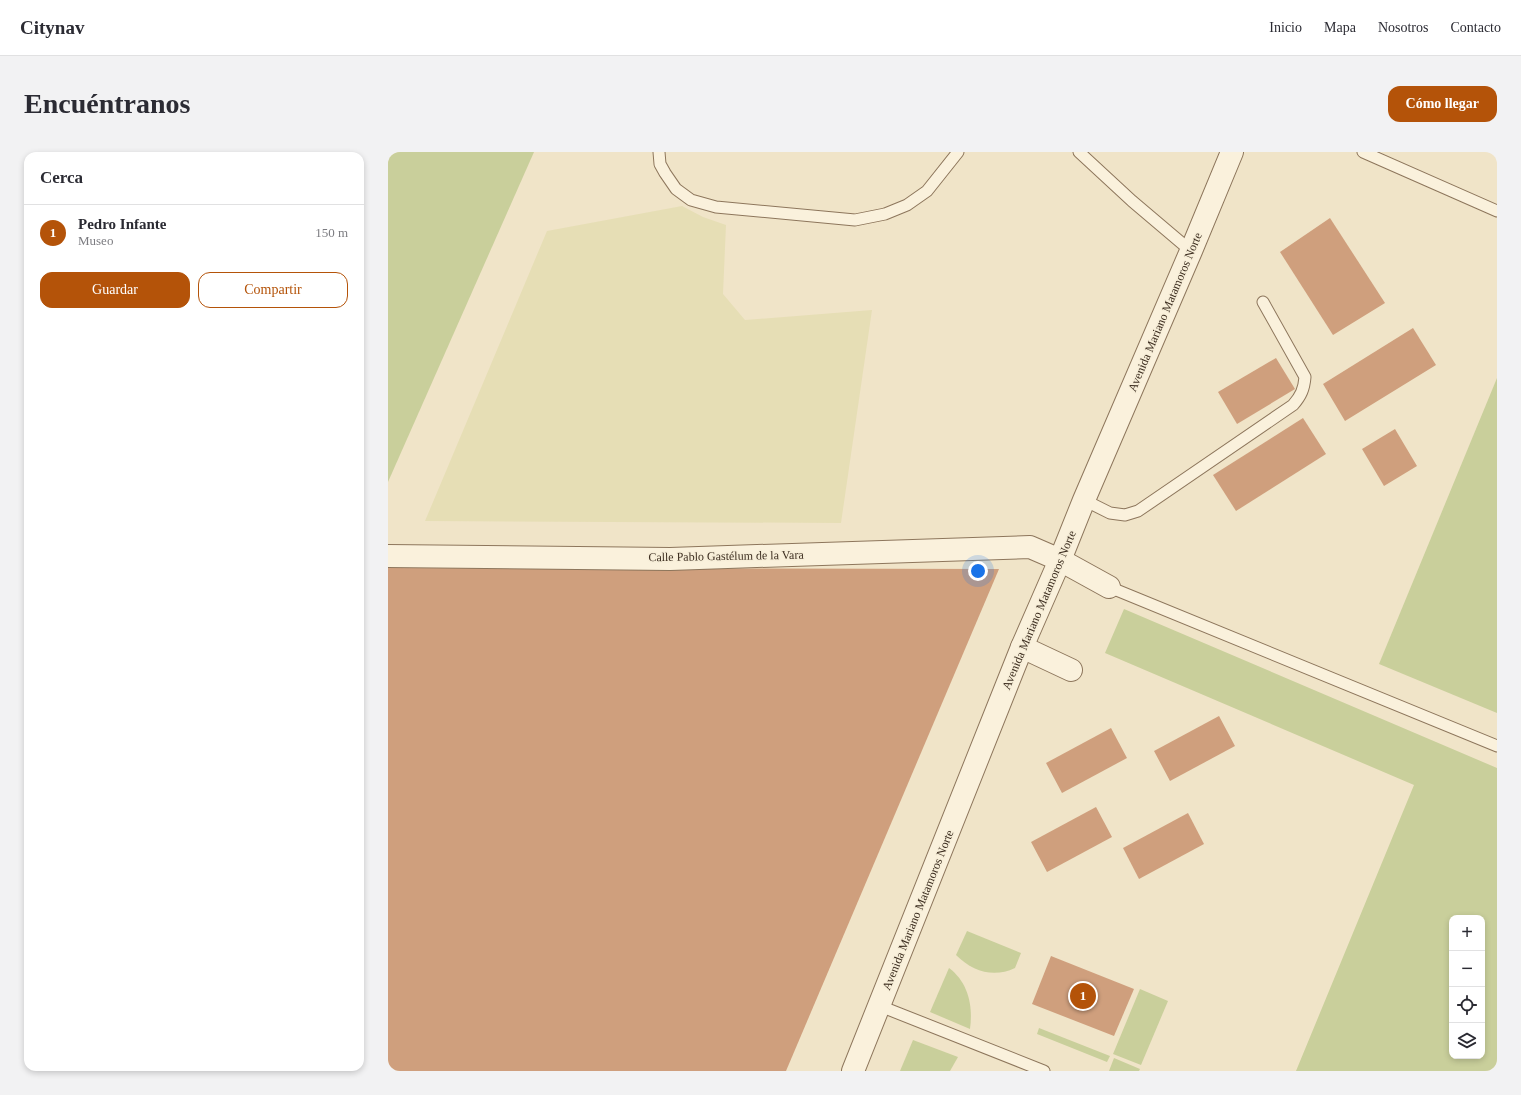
<!DOCTYPE html>
<html lang="es">
<meta charset="utf-8">
<style>
body{margin:0;font-family:"Times New Roman",serif;background:#f2f2f3;color:#2b2b33}
.controls{position:absolute;right:12px;bottom:12px;display:grid;overflow:hidden;border-radius:8px;box-shadow:0 2px 6px #0003}
.controls button{width:36px;height:36px;display:grid;place-items:center;padding:0;border:0;border-bottom:1px solid #e1e1e2;background:#fff;color:#2b2b33;font:20px sans-serif}
.you{position:absolute;left:590px;top:419px;width:14px;height:14px;margin:-10px;border:3px solid #fff;border-radius:50%;background:#1a73e8;box-shadow:0 0 0 6px #1a73e833}
.badge{display:grid;place-items:center;width:26px;height:26px;border-radius:50%;background:#b45309;color:#fff;font-size:13px;font-weight:700}
.pin{position:absolute;translate:-50% -50%;border:2px solid #fff;box-shadow:0 1px 4px #0006}
.list{margin:0;padding:0;list-style:none}
h2{display:flex;justify-content:space-between;align-items:center;height:52px;margin:0;padding:0 16px;font-size:17px}
h2 small{font-size:13px;font-weight:400;color:#7c7c81}
.list li{display:grid;grid-template-columns:26px 1fr auto;gap:12px;align-items:center;box-sizing:border-box;height:56px;padding:0 16px;border-top:1px solid #e1e1e2}
.list b{display:block;font-size:15px;white-space:nowrap}
.list p{margin:0;font-size:13px;white-space:nowrap;color:#7c7c81}
.list em{font-size:13px;font-style:normal;color:#7c7c81}
.actions{display:flex;gap:8px;padding:12px 16px}
.actions a{flex:1;padding:9px 0;border:1px solid #b45309;border-radius:12px;text-align:center;font-size:14px;color:#b45309}
.actions .main{background:#b45309;color:#fff}
.icon{flex:none;width:22px;height:22px;fill:none;stroke:currentColor;stroke-width:2;stroke-linecap:round;stroke-linejoin:round}
.map{position:relative;flex:none;width:1109px;height:919px;overflow:hidden;border-radius:12px}
header{display:flex;align-items:center;gap:24px;box-sizing:border-box;height:56px;padding:0 20px;background:#fff;border-bottom:1px solid #e1e1e2}
header strong{font-size:19px}
nav{display:flex;gap:22px;margin-inline-start:auto;font-size:14px}
.intro{display:flex;align-items:center;justify-content:space-between;box-sizing:border-box;height:96px;padding:0 24px}
h1{margin:0;font-size:28px}
.button{padding:10px 18px;border-radius:12px;background:#b45309;color:#fff;font-size:14px;font-weight:700}
main{display:flex;gap:24px;padding:0 24px}
aside{flex:1;background:#fff;border-radius:12px;box-shadow:0 2px 6px #0003}
.map>svg:first-child{display:block}
.farmland{fill:#e6deb5}
.green{fill:#c9cf9b;fill-rule:evenodd}
.building{fill:#cf9f7d}
.lines{fill:none;stroke-linecap:round;stroke-linejoin:round}
.service-casing{stroke:#8d765c;stroke-width:13}
.minor-casing{stroke:#8d765c;stroke-width:24}
.service{stroke:#faf1dc;stroke-width:11}
.minor{stroke:#faf1dc;stroke-width:22}
.labels{text-anchor:middle;dominant-baseline:central;stroke-width:3;stroke-linejoin:round;paint-order:stroke}
.street-label{font-size:12px;fill:#3d2e20;stroke:#f7eed8}
</style>
<header>
<strong>Citynav</strong>
<nav><a>Inicio</a><a>Mapa</a><a>Nosotros</a><a>Contacto</a></nav>
</header>
<div class="intro"><h1>Encuéntranos</h1><a class="button">Cómo llegar</a></div>
<main>
<aside>
<h2>Cerca<small></small></h2>
<ul class="list">
<li><span class="badge">1</span><div><b>Pedro Infante</b><p>Museo</p></div><em>150 m</em></li>
</ul>
<div class="actions"><a class="main">Guardar</a><a>Compartir</a></div>
</aside>
<div class="map">
<svg width="1109" height="919" viewBox="0 0 1109 919">
<rect width="100%" height="100%" fill="#f0e4c8"/>
<path class="farmland" d="M294,54L315,65L338,73L335,142L357,168L484,158L453,371L37,369L159,79Z"/>
<g class="green">
<path d="M0,0H146L0,330Z"/>
<path d="M1109,226V561L991,512Z"/>
<path d="M736,457L1109,616V919H908L1026,633L717,501ZM1064,766H1094V904H1064Z"/>
<path d="M579,779L633,801L627,816C606,826 585,820 568,803Z"/>
<path d="M561,816C581,831 585,855 582,877L542,860Z"/>
<path d="M752,837L780,849L753,913L725,902Z"/>
<path d="M651,876L722,904L719,910L649,882Z"/>
<path d="M525,888L570,905L562,919H512Z"/>
<path d="M726,906L752,917L751,919H721Z"/>
</g>
<g class="building">
<path d="M942,66L997,151L945,183L892,100Z"/>
<path d="M1025,176L1048,213L957,269L935,232Z"/>
<path d="M888,206L907,237L849,272L830,240Z"/>
<path d="M915,266L938,302L848,359L825,323Z"/>
<path d="M1007,277L1029,314L996,334L974,297Z"/>
<path d="M0,416L611,417L398,919H0Z"/>
<path d="M831,564L847,594L782,629L766,599Z"/>
<path d="M723,576L739,606L674,641L658,611Z"/>
<path d="M708,655L724,685L659,720L643,690Z"/>
<path d="M800,661L816,692L751,727L735,696Z"/>
<path d="M663,804L746,837L726,884L644,852Z"/>
</g>
<g class="lines">
<g class="service-casing">
<g id="service">
<path d="M271,0L272,12L277,21L288,37L303,48L328,55L467,68L497,62L519,53L539,39L570,0"/>
<path d="M691,0L744,49L803,99"/>
<path d="M975,0L1109,59"/>
<path d="M696,348L722,361L737,363L750,359L905,253C913,244 916,237 917,225L875,150"/>
<path d="M721,435L1109,594"/>
<path d="M492,854L656,919"/>
</g>
</g>
<g class="minor-casing">
<g id="minor">
<path d="M0,404L282,407L642,395L672,408L721,435"/>
<path d="M634,495L683,518"/>
<path d="M465,919L634,495L672,408L696,348L803,99L844,0"/>
</g>
</g>
<use href="#service" class="service"/>
<use href="#minor" class="minor"/>
</g>
<g class="labels">
<g class="street-label">
<text transform="translate(777 160) rotate(-67)">Avenida Mariano Matamoros Norte</text>
<text transform="translate(338 404) rotate(-1)">Calle Pablo Gastélum de la Vara</text>
<text transform="translate(651 458) rotate(-67)">Avenida Mariano Matamoros Norte</text>
<text transform="translate(530 758) rotate(-68)">Avenida Mariano Matamoros Norte</text>
</g>
</g>
</svg>
<div class="controls">
<button>+</button>
<button>−</button>
<button><svg class="icon" aria-label="locate" viewBox="0 0 24 24"><circle cx="12" cy="12" r="6"/><path d="M12 2v4M12 18v4M2 12h4M18 12h4"/></svg></button>
<button><svg class="icon" aria-label="layers" viewBox="0 0 24 24"><path d="M12 4l9 5-9 5-9-5zM3 14l9 5 9-5"/></svg></button>
</div>
<div class="you"></div>
<div class="pin badge" style="left:695px;top:844px">1</div>
</div>
</main>
